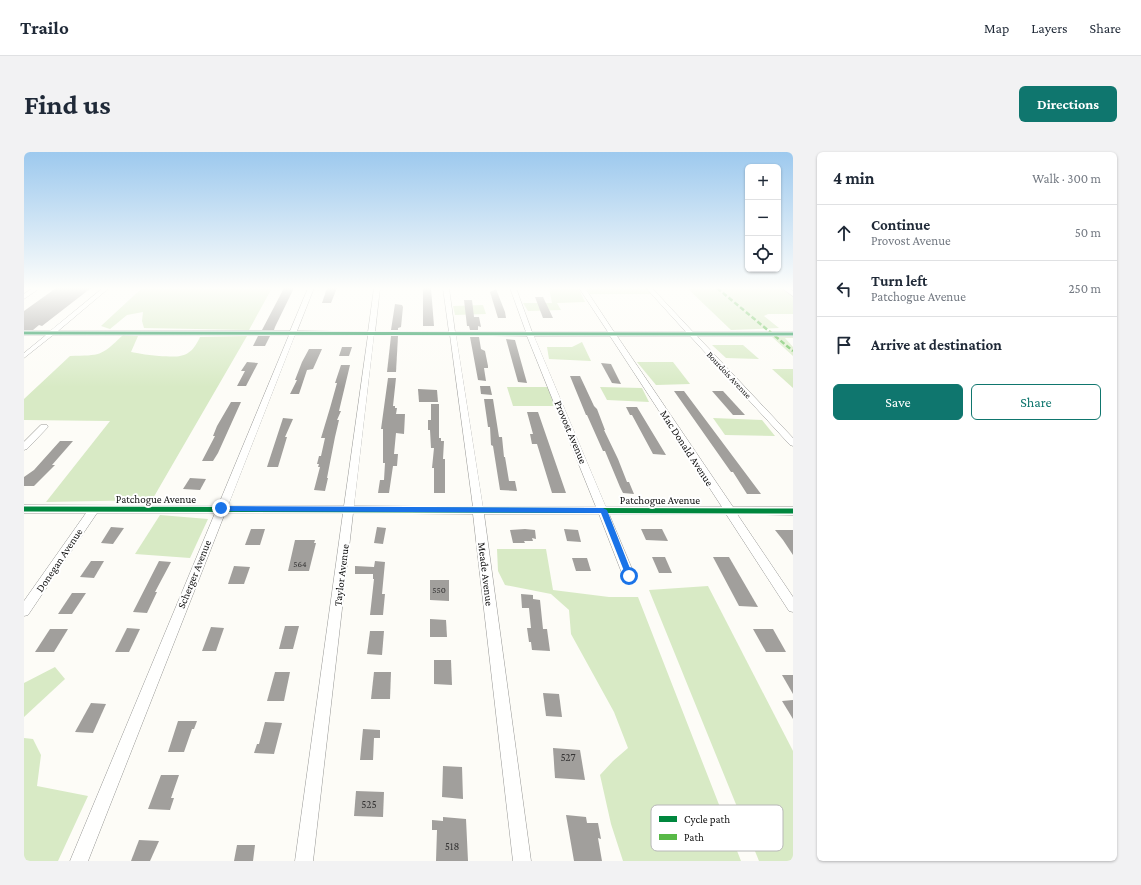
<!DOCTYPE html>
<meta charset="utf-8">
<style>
body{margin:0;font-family:"Crimson Pro",serif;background:#f2f2f3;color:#1f2937}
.controls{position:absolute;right:12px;top:12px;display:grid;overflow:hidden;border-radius:6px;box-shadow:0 1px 3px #0004}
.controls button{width:36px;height:36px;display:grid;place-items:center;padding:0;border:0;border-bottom:1px solid #e0e1e3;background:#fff;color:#1f2937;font:20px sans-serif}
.stop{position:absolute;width:12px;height:12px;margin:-9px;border:3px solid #1a73e8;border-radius:50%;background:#fff}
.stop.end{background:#1a73e8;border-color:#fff;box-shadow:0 1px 4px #0008}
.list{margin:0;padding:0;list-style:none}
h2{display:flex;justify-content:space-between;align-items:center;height:52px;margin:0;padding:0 16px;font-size:17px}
h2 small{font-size:13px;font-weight:400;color:#747a83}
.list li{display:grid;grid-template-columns:26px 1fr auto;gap:12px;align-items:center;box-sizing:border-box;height:56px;padding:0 16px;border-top:1px solid #e0e1e3}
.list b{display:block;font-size:15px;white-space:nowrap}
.list p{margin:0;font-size:13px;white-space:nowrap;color:#747a83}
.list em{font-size:13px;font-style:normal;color:#747a83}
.actions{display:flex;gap:8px;padding:12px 16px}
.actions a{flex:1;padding:9px 0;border:1px solid #0f766e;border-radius:6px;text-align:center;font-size:14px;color:#0f766e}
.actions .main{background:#0f766e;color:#fff}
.icon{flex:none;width:22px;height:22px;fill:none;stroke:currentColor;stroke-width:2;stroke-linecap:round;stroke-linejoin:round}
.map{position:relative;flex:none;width:769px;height:709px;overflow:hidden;border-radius:6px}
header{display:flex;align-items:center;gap:24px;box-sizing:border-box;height:56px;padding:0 20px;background:#fff;border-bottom:1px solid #e0e1e3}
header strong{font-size:19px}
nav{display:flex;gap:22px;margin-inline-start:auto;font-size:14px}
.intro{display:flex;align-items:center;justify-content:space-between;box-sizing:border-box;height:96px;padding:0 24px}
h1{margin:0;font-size:28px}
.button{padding:10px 18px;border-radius:6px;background:#0f766e;color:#fff;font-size:14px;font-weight:700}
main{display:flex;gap:24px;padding:0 24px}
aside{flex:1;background:#fff;border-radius:6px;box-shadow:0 1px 3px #0004}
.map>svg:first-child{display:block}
.forest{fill:#d8eac5}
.building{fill:#a19f9c}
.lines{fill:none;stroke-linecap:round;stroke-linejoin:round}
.minor-casing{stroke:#979795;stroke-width:1}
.minor{fill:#fffffe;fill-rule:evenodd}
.quiet{stroke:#58b947;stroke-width:2.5;stroke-dasharray:5 2.5;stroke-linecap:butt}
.cycleway-far1-casing{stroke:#fff;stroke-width:4.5}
.cycleway-casing{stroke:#fff;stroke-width:8}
.cycleway-far1{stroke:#00873e;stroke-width:3}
.cycleway{stroke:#00873e;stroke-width:5}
.route{fill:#1a73e8}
.labels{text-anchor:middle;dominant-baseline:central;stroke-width:4;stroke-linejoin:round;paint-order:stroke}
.far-street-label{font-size:9px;fill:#111;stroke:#fff}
.number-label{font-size:9px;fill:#353434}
.street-label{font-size:11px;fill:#111;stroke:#fff}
.near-number-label{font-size:11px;fill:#353434}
.key{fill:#fff;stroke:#b8b8b8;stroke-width:1}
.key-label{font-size:11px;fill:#111}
</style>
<header>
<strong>Trailo</strong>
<nav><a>Map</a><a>Layers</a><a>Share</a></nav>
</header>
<div class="intro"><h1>Find us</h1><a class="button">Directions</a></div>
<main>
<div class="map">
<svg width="769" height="709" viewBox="0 0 769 709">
<rect width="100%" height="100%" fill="#fdfcf7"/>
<g class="forest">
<path d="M118,136H248L225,178L120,176L118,169L119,160L103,163L86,177L77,174Z"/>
<path d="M525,136L555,137L561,150L533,151L537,158L504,159L499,151H528Z"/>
<path d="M562,136H623L628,142H566Z"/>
<path d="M663,136H758L769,144V162H744L740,164L755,176L707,178Z"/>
<path d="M459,153L462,162L431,163L429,154Z"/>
<path d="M99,183L114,184L107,200C117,202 125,203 135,204C156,205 166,207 176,185L223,184L128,348L22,350L86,269L0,268V247L46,204C77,203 76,205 99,183Z"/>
<path d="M748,185H769V186H761L769,195V204Z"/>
<path d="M558,190L567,209L525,207L523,195H548Z"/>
<path d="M688,193H719L735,207L702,206Z"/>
<path d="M613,210H649L666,232L632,233Z"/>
<path d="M748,217H769V236Z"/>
<path d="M483,235H524L530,254H489Z"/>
<path d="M576,235L618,236L625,250L583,248Z"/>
<path d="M689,266L738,268L751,284L701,283Z"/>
<path d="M136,363L184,367L166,406L111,402Z"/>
<path d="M473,397H522L529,438L585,445H614L717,709H599L587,672L576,623L589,609L604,596L590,560L547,482L545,458L527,442L481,433L474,419Z"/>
<path d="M684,434L769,599V709H735L625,438Z"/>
<path d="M31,515L41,527L0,565V531Z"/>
<path d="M0,586L9,587L17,603L13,634L64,644L34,709H0Z"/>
</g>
<g class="building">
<path d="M32,136H67L18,174L15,173L9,178H0V159Z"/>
<path d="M260,136H270L251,175L250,178H238Z"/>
<path d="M303,136H313L307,151H298Z"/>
<path d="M399,136H407L410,174H399Z"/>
<path d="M472,137L481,160L482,166H474L466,140Z"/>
<path d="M511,145H519L529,166H519Z"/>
<path d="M440,148H448L450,165H455L457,175L454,174V178H446L445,174H443Z"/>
<path d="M371,152L378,153L379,155L377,175L374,176V178H367Z"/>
<path d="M234,184H246L241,194H229Z"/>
<path d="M367,184H374L372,220H363Z"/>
<path d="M446,185H455L457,197L461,199L464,214V216H460L462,229L454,228Z"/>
<path d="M482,187L491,188L503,231L494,230Z"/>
<path d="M318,195H328L325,204H315Z"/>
<path d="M285,197H298L289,217L283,218L275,242H266L273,228H271L278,210Z"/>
<path d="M223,210L234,211L222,234H213L221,219H217Z"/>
<path d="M577,211L587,212L597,232L588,231Z"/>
<path d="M317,213H326L315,259H317L313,268H315L311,285L303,326H304L301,339L290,338L296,315H294L295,312H293L295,304H297L301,286H297L306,256L313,231H311Z"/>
<path d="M546,224H556L570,254L573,257L581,278H580L594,307L603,330H605L610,342L599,341L596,335L581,299H579L563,263H562Z"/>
<path d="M364,226H372L369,254H371V256H373L372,262H381L380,282L372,281L370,302H374L373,314H369L365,341H354L356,328H360L361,311H359V277H357Z"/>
<path d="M456,234H466L468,243L457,242Z"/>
<path d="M394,237L413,238L414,250H395Z"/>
<path d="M650,239H660L737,342H723L709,320H707Z"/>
<path d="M688,239H699L721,263H709Z"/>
<path d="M460,247H469L475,285H478L480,305H481L485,329H491L493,339L476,338L469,294L467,293L466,275H464Z"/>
<path d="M207,250H217L194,301L189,309H178L191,284H189L193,274Z"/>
<path d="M407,252H415V286H417V289H420L419,307H421V341H410V316H408L410,296H407L406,278H404V268H407Z"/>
<path d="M602,255H613L642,303L629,302L608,263H606Z"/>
<path d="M503,260H514L542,341H528L513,292H508L506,282H509Z"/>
<path d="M259,266L269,267L261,285H263L254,315H243Z"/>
<path d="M36,289H49L28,313H31L10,334H0V325L10,318Z"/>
<path d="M166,326L182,327L176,338L159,337Z"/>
<path d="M87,375L100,376L89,392L77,391Z"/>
<path d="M353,375L362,376L359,392L350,391Z"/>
<path d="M227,377H241L236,393H221Z"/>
<path d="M501,377L511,378L512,387L508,386L509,389H500L501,391H489L486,378Z"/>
<path d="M540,377L554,378L557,390L543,389Z"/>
<path d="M617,377H638L644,389L622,388Z"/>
<path d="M751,378H769V403L759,388Z"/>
<path d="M271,388H291L290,391H292L285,419H264Z"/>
<path d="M628,405H641L648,421H635Z"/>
<path d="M689,405H705L734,455L715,454Z"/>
<path d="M548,406H563L567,419H552Z"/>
<path d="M67,409H80L70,426L56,425Z"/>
<path d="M135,409L147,410L131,440H133L123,461L109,460Z"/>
<path d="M351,409L361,410L358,442H361L359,463H346L350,427H349V422H331V414L350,415Z"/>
<path d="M210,414L226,415L220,432H204Z"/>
<path d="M406,428H425V449L406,448Z"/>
<path d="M48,441H62L48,462H34Z"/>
<path d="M497,442L509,443V447L516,448L519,477H523L526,499L508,498L507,490H505L503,476H507L505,456H498Z"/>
<path d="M406,467L422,468L423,485H406Z"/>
<path d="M261,474H275L269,497H255Z"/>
<path d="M187,475L200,476L192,499H178Z"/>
<path d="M103,476L116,477L105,500H91Z"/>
<path d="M26,477H44L30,500H11Z"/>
<path d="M729,477H749L762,500H742Z"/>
<path d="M346,479H360L358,503L343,502Z"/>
<path d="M410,508H427L428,533L410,532Z"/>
<path d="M251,520H266L260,549H243Z"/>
<path d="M350,520H367L366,547H347Z"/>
<path d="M758,523H769V542Z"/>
<path d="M519,541L535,542L538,565L522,564Z"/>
<path d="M769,548V567L758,549Z"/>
<path d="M67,551L82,552L69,581L51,580Z"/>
<path d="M154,569H173L170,577H168L160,600H144Z"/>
<path d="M241,570L258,571L250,602L230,601L233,592H235Z"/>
<path d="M339,577L356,578V586H350L349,608H336Z"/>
<path d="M529,596L556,598L561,628L531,626Z"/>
<path d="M419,614L438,615L439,647L418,645Z"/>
<path d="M137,623H155L147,646H150L146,658L124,657Z"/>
<path d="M332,639L360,640L359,665L330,664Z"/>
<path d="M542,663L562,665L563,671H574L577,687L574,686L578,709H550Z"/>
<path d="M419,665L442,667L444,709H412L413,678H408V668L419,669Z"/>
<path d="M115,688L135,689L126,709H107Z"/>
<path d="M213,693H231L229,709H210Z"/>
</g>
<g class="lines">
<g class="minor-casing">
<g id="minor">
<path d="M9,136H16L0,147V142Z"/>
<path d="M79,136H85L34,179H266L284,136H290L273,179L344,180L350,136H356L351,180H425L419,136H425L431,180H502L486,136H492L508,180H584L555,136H561L590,180H662L622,136H628L669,180H769V184H673L769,286V294L766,293L666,184H593L709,355H769V363L713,362L769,445V460L765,459L702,362H585L611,424L609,427L605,429L601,427L599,424L575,362H460L507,709H489L449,362L329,361L289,709H271L319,361H201L64,709H46L191,361H73L4,463L0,464V449L62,361H0V353L194,354L265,183H29L0,206V201L22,183H0V179H26ZM271,183H344L320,354H204ZM350,183H426L449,355L330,354ZM432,183L503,184L572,355H459ZM510,184H586L698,355H582Z"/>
<path d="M758,136H765L769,139V144Z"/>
<path d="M17,273H23L24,275L3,297L0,298V290Z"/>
</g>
</g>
<use href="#minor" class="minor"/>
<path class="quiet" d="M693,136L769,199"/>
<g class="cycleway-far1-casing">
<path id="cycleway-far1" d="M0,181L769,182"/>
</g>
<g class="cycleway-casing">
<path id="cycleway" d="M0,357L769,359"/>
</g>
<use href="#cycleway-far1" class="cycleway-far1"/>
<use href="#cycleway" class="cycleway"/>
</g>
<linearGradient id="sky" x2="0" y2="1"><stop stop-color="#9dc9ee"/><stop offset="0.58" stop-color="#fefefb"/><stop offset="1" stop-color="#fefefb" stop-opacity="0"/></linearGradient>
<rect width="769" height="235" fill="url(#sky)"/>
<path class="route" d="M197,354L579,356L583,358L609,424L605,427L602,424L577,361L197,359L193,356Z"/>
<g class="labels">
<g class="far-street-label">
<text transform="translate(705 223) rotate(47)">Bourdois Avenue</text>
</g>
<g class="number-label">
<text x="276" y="412">564</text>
<text x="415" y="438">550</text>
</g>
<g class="street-label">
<text transform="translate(547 280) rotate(67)">Provost Avenue</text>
<text transform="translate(663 296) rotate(57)">Mac Donald Avenue</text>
<text x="132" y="347">Patchogue Avenue</text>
<text x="636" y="348">Patchogue Avenue</text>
<text transform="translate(35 408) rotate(-56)">Donegan Avenue</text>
<text transform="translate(170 422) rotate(-68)">Scherger Avenue</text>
<text transform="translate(462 422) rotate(83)">Meade Avenue</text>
<text transform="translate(317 423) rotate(-83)">Taylor Avenue</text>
</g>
<g class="near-number-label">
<text x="544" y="605">527</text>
<text x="345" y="652">525</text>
<text x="428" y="694">518</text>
</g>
</g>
<rect x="627" y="653" width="132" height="46" rx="6" class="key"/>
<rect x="635" y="664" width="18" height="6" fill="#00873e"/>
<rect x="635" y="682" width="18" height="6" fill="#58b947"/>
<g class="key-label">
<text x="660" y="671">Cycle path</text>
<text x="660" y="689">Path</text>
</g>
</svg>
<div class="controls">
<button>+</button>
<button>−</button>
<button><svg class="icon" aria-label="locate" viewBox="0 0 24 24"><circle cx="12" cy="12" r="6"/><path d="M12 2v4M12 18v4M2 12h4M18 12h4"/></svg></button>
</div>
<div class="stop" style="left:605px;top:424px"></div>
<div class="stop end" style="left:197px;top:356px"></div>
</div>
<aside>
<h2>4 min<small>Walk · 300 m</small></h2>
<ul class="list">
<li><svg class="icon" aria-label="ahead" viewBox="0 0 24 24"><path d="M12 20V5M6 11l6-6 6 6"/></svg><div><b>Continue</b><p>Provost Avenue</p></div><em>50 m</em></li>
<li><svg class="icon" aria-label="left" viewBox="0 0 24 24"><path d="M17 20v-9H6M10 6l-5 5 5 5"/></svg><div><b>Turn left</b><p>Patchogue Avenue</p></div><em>250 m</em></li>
<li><svg class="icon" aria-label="arrive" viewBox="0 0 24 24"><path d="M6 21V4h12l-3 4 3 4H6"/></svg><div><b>Arrive at destination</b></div></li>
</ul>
<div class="actions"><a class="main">Save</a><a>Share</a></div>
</aside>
</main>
